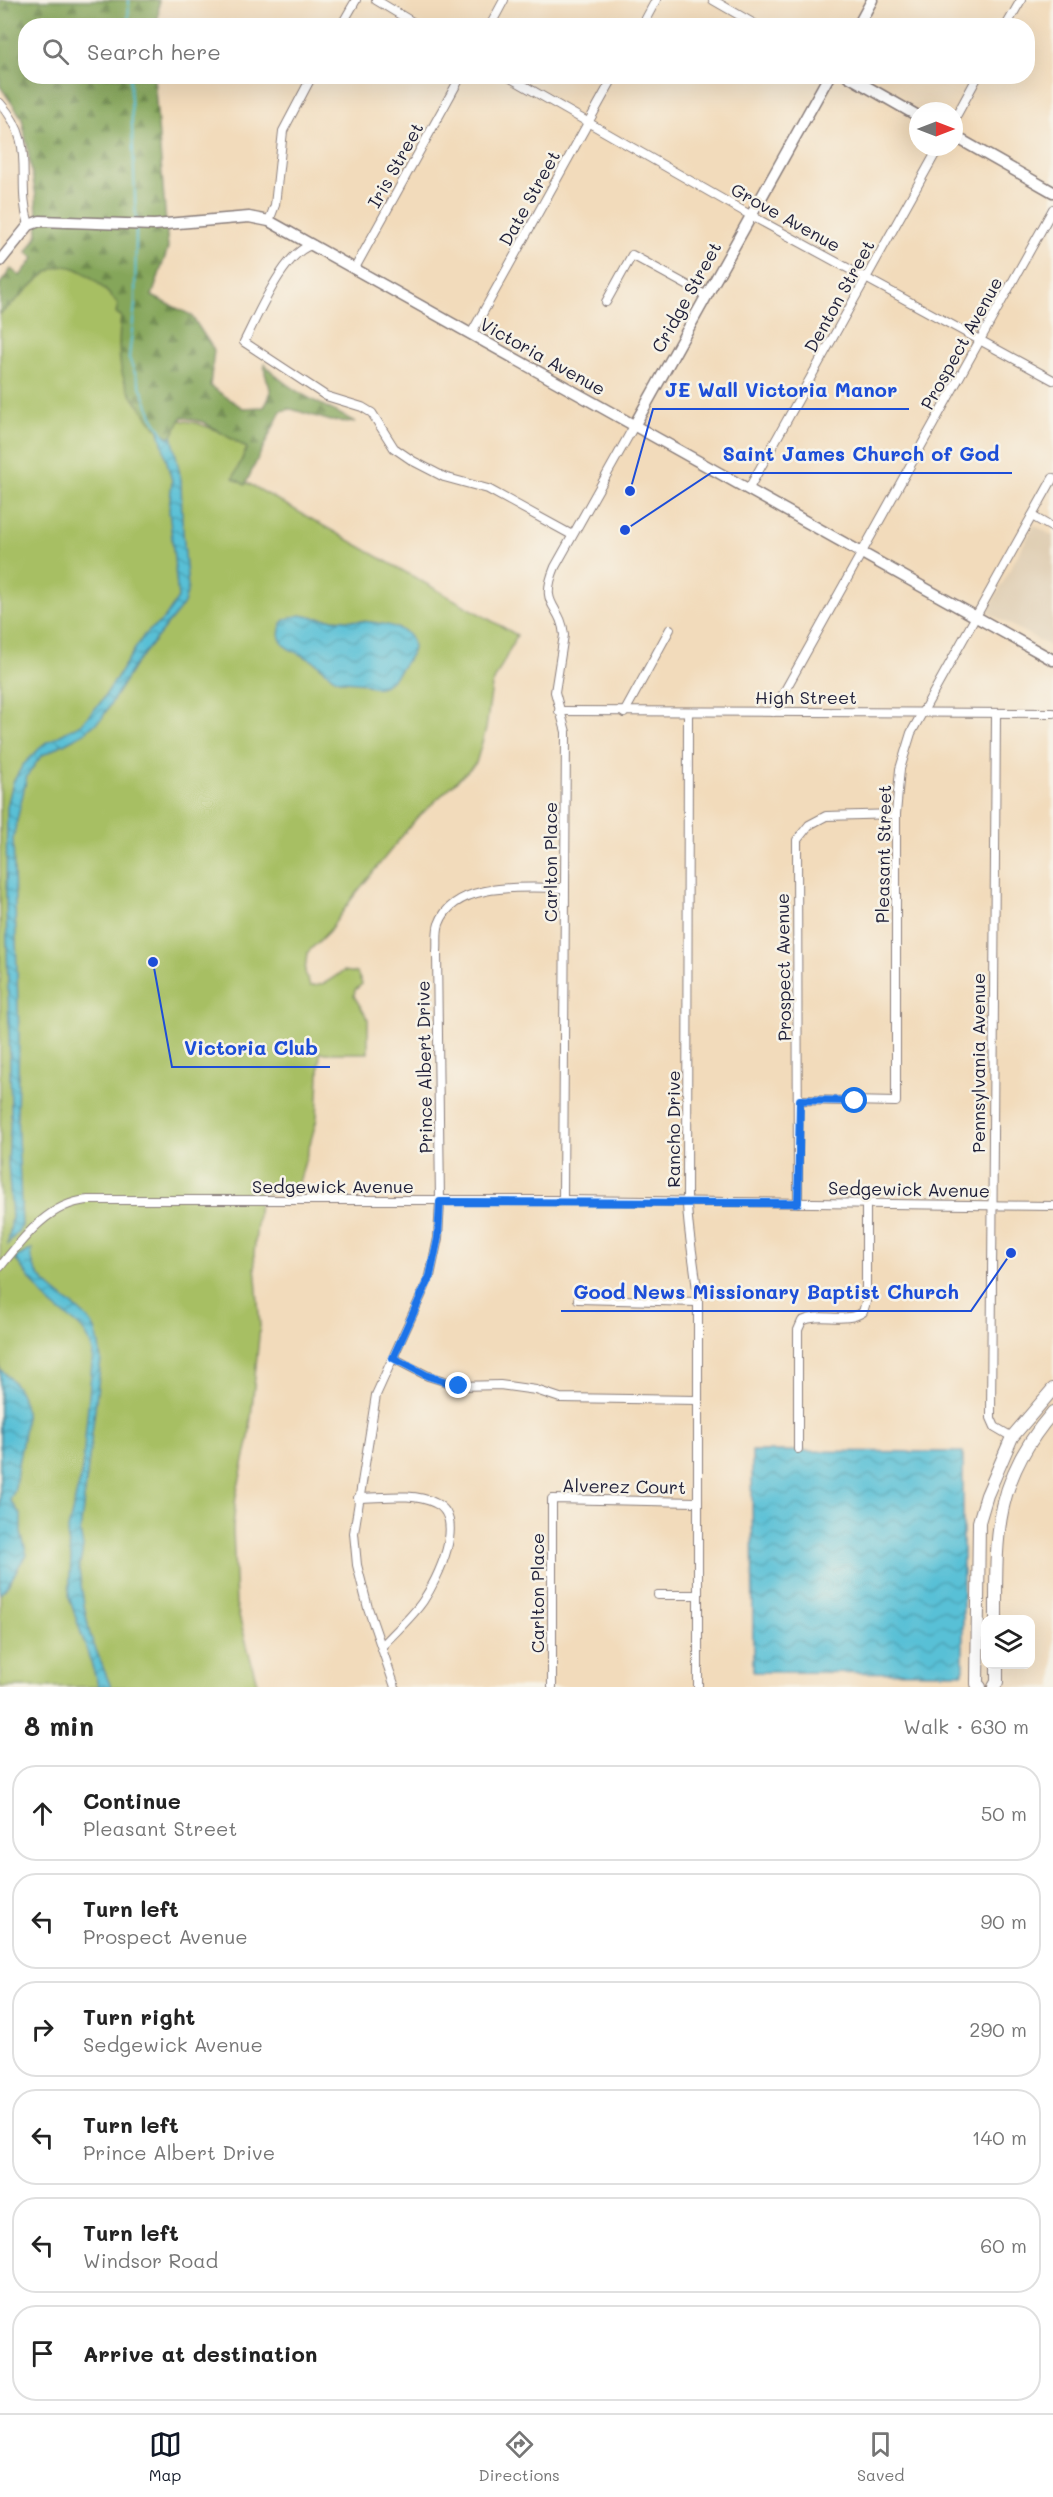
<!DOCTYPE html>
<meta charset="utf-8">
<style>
body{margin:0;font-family:Mali,sans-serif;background:#f6f6f6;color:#222}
.controls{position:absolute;right:18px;bottom:18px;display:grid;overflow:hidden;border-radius:12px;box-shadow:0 6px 24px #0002}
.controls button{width:54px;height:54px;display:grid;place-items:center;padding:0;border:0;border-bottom:2px solid #e0e0e0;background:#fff;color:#222;font:30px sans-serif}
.compass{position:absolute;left:909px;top:102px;width:54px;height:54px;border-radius:50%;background:#fff;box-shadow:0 6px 24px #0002;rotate:90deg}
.stop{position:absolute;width:18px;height:18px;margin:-14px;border:4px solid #1a73e8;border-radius:50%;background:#fff}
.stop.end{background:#1a73e8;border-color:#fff;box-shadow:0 2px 6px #0008}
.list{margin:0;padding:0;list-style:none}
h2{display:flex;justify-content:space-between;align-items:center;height:78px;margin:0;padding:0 24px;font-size:26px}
h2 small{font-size:20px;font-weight:400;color:#767676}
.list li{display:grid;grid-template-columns:39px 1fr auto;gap:18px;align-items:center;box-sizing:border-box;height:96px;margin:0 12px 12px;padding:0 12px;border:2px solid #e0e0e0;border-radius:24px}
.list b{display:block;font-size:22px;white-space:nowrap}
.list p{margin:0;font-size:20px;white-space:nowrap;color:#767676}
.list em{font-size:20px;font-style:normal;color:#767676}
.icon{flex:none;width:33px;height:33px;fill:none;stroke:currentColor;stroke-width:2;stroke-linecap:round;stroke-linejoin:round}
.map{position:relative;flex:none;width:1053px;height:1687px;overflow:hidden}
.search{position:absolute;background:#fff;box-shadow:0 6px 24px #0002;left:18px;right:18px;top:18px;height:66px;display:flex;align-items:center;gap:15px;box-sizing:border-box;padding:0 21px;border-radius:24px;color:#767676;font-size:22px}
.sheet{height:726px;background:#fff}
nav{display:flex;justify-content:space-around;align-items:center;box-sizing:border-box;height:84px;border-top:2px solid #e0e0e0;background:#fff;font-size:16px;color:#767676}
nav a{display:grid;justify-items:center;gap:3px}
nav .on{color:#111827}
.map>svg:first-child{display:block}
.built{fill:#dfcdb2}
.green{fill:#a7bf64;stroke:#647050;stroke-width:1.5}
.forest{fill:url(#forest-firs);stroke:#54644a;stroke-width:1.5}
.water{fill:url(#water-waves);stroke:#3e7188;stroke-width:1.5}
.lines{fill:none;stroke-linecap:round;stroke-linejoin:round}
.stream{stroke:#59c0d6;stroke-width:2}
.street-casing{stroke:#8a7e7b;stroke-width:10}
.secondary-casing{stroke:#8a7e7b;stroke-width:13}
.primary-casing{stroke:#8a7e7b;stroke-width:14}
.street{stroke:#fff;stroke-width:8}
.secondary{stroke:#fff;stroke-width:10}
.primary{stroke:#fff;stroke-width:12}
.route{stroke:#1a73e8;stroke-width:8}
.labels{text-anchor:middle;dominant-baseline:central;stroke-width:5;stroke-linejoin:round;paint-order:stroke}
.street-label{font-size:18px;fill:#22223b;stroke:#f7f3e8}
.leader{fill:none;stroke:#1d4ed8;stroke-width:2}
.callout-dot{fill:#1d4ed8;stroke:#f7f3e8;stroke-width:2}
.callout-label{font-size:20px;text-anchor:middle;font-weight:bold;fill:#1d4ed8;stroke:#f7f3e8;stroke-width:5;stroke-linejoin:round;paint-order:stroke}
</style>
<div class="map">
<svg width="1053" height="1687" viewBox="0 0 1053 1687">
<defs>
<pattern id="forest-firs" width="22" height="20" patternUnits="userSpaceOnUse" patternTransform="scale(1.5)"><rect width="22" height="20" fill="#85a65a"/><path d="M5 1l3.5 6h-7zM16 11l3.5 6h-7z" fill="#6c874c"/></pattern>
<pattern id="water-waves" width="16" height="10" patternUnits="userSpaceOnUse" patternTransform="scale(1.5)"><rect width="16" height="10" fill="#59c0d6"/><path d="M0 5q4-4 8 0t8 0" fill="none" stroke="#499caf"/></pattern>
</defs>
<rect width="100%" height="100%" fill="#f7f3e8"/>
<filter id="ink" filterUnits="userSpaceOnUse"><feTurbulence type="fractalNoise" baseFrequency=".0167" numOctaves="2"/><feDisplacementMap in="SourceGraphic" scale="12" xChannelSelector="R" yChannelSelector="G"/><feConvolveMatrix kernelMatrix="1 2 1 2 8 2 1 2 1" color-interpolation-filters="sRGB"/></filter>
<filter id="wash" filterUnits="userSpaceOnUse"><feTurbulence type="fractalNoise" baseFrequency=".008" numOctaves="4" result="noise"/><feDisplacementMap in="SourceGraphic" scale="24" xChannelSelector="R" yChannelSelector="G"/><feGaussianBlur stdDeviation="1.35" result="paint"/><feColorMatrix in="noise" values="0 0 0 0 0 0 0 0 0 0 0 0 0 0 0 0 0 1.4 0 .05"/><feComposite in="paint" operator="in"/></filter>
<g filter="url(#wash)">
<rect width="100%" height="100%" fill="#f2dbbb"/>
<path class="built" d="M1034,525L1053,536V648L987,612Z"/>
<path class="green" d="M147,233L157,416L197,423L261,447L244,481L517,635L492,685L486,729L476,763L415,820L353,897L329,931L307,953L305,972L310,986C326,986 331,978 344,971L357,973L362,984L355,990L354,996L368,1019V1053H320L317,1119L296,1193H260L254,1254L260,1326L249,1438L236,1496L233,1528L236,1604L258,1687H0V310L65,238Z"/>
<path class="forest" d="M0,0H159L158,25L26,26V76L154,77L168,248L152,296L191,315L214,350L210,386L243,408L264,407C279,385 261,381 265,364C286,391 325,405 355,422L331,421L291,409L281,411L245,485L233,478L247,448L203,422L182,417L171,438C150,426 155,424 142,409C117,382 117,352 121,316L116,313L118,304C105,289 77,257 53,269C38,276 16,303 0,314V284L11,269L20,276L34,258L27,252L38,234L36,196L22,118L0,86Z"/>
<g class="water">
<path d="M159,431L170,438L172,435L181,480L182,520L188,588L184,604L134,666L102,718L84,733L41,756L27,776L13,838L19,1037L17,1114L22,1226L8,1244L12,1217L8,1163L11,1112L6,902L7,807L13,782L23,765L44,744L81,724L101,702L144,635L165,618L178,598L169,510L172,481Z"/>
<path d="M301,615C331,623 378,616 405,632C415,639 415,650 408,659C399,670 393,684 379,687C372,689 368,685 362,683C354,681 346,682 339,680C328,676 323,667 313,661C301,653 275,649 280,629C282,618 291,617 301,615Z"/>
<path d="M32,1249C26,1283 76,1300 92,1324C99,1335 99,1347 101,1360L80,1532L83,1547L79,1570L84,1605L90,1635L111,1687H99L69,1597L71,1557L67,1534L82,1470L93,1352C85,1322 70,1322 50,1303C37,1290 26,1273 15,1258Z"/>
<path d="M0,1369C36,1398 25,1426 18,1464C15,1480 18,1485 10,1500L21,1515V1533L27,1555C15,1567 13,1584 0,1594Z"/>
<path d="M752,1451L963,1452V1673L753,1672Z"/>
</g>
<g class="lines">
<g class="stream">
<path d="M128,26L129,0"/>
<path d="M130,76L136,221"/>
<path d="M136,229L135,304L129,358L152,416L165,437"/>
</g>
</g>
</g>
<g filter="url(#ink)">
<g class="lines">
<g class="street-casing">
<g id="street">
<path d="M376,0L419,26"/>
<path d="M713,0L758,26"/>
<path d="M341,26L356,0"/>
<path d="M490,26L504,0"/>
<path d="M642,26L656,0"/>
<path d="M1006,26L1021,0"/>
<path d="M507,76L750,215L1053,380"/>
<path d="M0,103C38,145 15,178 29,225"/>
<path d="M954,120L978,76"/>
<path d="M269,221L275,205L283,131L312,76"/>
<path d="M313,245C285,249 257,317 244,342L326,396L362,407L372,413L394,448L413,461L444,477L488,489L572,535"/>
<path d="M355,268L461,76"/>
<path d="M606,302L632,255L705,295"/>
<path d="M471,334L614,76"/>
<path d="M748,490L939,147"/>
<path d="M1032,516L1053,528"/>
<path d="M559,711L1053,713"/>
<path d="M773,712L1053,209"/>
<path d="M624,713L670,629"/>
<path d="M688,713L687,1203C688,1237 696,1269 698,1302V1687"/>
<path d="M996,714L991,1418L995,1427L1012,1437"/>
<path d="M800,1100L896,1102V814L900,769L911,733L1053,478"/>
<path d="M563,1200L566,732L555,692L564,635C561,603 538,608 555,567L634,426"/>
<path d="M798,1203L797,840L809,825L826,816L896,814"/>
<path d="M0,1267C23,1238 49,1203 88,1200H563L1053,1206"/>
<path d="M578,1299L698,1302"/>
<path d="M393,1358L428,1376L460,1386L500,1385L536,1390L560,1398L697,1400"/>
<path d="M798,1449V1330L802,1321C821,1312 845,1324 863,1312L866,1302V1204"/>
<path d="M358,1498C381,1498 413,1492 435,1503C468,1518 437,1580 423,1601C412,1617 396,1631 383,1645"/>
<path d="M658,1595H696"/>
<path d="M395,1687L368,1608L357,1565L354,1533L376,1395L430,1276L438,1238L440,1202L437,952C438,944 436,932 439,924C454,880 528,888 564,888"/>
<path d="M552,1687V1499L696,1502"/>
</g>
</g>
<g class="secondary-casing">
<g id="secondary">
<path d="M858,26L872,0"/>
<path d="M848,76L918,116"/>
<path d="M954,136L1053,192"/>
<path d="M0,261L29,225L40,221L154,225L249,217L269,221L1053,660"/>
<path d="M634,426L829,76"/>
</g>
</g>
<g class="primary-casing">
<g id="primary">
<path d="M996,1620C996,1534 994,1480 1053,1412"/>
<path d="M980,1687L977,1684L979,1522L987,1495L1012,1437L1053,1389"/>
<path d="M994,1687L997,1682V1664"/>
</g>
</g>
<use href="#street" class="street"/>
<use href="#secondary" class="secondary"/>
<use href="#primary" class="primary"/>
</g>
</g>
<g class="lines" filter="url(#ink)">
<path class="route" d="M459,1386L428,1376L393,1358L430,1276L438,1238L440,1202L798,1203L800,1100L855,1101"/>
</g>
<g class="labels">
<g class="street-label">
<text transform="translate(395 165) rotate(-61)">Iris Street</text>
<text transform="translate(529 198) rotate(-61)">Date Street</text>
<text transform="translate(786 217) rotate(29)">Grove Avenue</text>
<text transform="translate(839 296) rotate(-61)">Denton Street</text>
<text transform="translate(686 297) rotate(-61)">Cridge Street</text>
<text transform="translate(961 343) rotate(-61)">Prospect Avenue</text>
<text transform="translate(543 356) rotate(29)">Victoria Avenue</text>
<text x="806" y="697">High Street</text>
<text transform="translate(883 854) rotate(-89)">Pleasant Street</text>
<text transform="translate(550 862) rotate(-90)">Carlton Place</text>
<text transform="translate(783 967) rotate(-91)">Prospect Avenue</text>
<text transform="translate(978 1063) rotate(-90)">Pennsylvania Avenue</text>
<text transform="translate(424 1067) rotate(-91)">Prince Albert Drive</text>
<text transform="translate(673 1129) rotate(-90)">Rancho Drive</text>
<text x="333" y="1186">Sedgewick Avenue</text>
<text transform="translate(909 1189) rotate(1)">Sedgewick Avenue</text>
<text transform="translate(624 1486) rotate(1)">Alverez Court</text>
<text transform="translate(537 1593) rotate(-90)">Carlton Place</text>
</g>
</g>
<path class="leader" d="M630 491L653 409H909M625 530L711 473H1012M153 962L172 1067H330M1011 1253L971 1311H561"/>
<g class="callout-dot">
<circle cx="630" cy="491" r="6"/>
<circle cx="625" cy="530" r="6"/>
<circle cx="153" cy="962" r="6"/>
<circle cx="1011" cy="1253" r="6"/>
</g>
<g class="callout-label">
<text x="781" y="397">JE Wall Victoria Manor</text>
<text x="861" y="461">Saint James Church of God</text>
<text x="251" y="1055">Victoria Club</text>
<text x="766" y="1299">Good News Missionary Baptist Church</text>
</g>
</svg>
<div class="controls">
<button><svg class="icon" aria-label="layers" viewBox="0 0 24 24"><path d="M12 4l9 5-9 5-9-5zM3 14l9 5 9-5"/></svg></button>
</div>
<svg class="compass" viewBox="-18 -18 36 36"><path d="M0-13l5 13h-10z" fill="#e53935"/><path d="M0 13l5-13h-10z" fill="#767676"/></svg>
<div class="stop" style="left:855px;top:1101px"></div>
<div class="stop end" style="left:459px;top:1386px"></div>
<div class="search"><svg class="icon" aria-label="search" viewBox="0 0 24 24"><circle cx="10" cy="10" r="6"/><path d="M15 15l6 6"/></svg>Search here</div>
</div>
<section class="sheet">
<h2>8 min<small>Walk · 630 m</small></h2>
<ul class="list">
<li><svg class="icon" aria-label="ahead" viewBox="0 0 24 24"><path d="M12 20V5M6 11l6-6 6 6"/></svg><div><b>Continue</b><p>Pleasant Street</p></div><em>50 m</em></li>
<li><svg class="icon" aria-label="left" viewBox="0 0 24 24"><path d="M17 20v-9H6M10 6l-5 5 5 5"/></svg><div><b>Turn left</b><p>Prospect Avenue</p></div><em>90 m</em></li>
<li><svg class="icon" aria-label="right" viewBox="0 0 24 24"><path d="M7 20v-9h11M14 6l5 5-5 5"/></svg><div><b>Turn right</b><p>Sedgewick Avenue</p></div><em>290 m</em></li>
<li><svg class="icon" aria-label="left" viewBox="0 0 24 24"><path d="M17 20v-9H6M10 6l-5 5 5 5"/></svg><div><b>Turn left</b><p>Prince Albert Drive</p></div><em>140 m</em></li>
<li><svg class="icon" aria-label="left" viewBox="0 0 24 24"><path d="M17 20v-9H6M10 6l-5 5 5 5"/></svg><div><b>Turn left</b><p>Windsor Road</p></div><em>60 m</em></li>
<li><svg class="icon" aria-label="arrive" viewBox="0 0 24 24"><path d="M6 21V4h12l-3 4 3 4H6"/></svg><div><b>Arrive at destination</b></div></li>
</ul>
</section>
<nav>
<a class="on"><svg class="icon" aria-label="map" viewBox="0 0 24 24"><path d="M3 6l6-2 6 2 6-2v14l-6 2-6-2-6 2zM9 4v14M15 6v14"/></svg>Map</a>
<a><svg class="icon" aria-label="directions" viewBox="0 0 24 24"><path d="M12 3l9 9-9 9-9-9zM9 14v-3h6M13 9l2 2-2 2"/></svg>Directions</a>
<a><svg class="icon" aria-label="saved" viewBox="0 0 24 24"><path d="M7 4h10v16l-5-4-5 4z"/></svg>Saved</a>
</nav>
